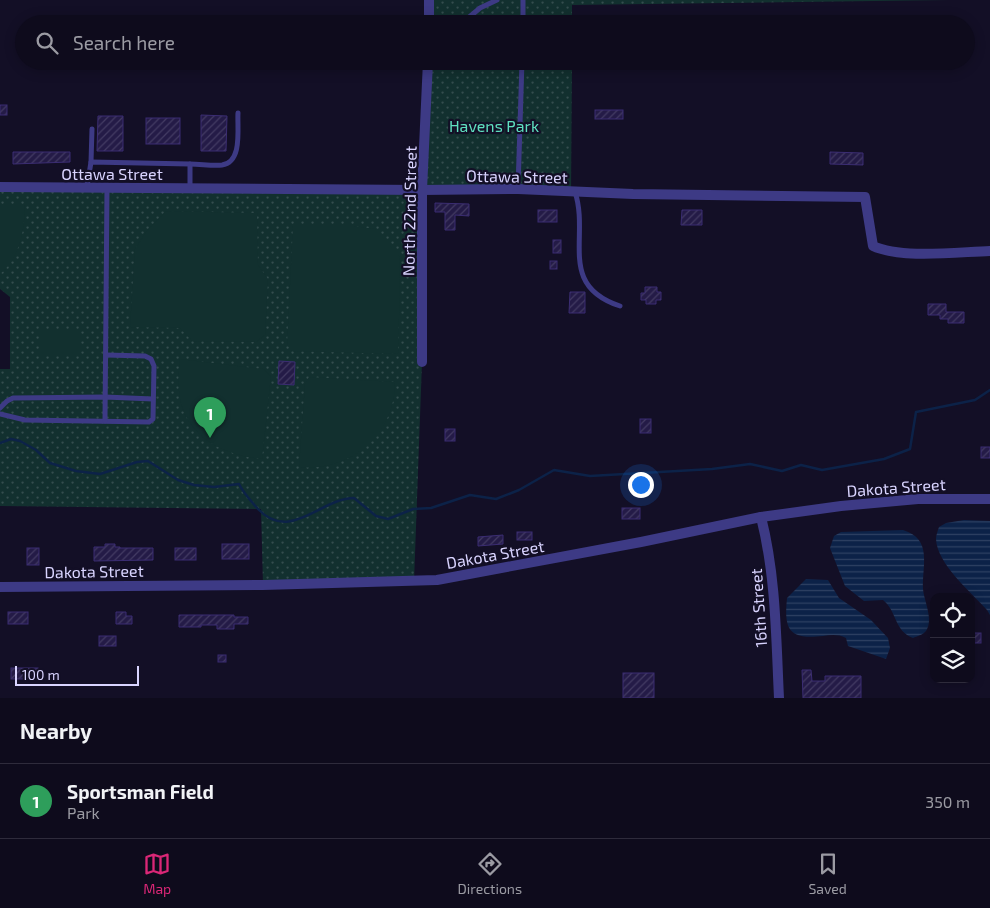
<!DOCTYPE html>
<style>
body{margin:0;font-family:"Exo 2",sans-serif;background:#171425;color:#f1f3f6}
.controls{position:absolute;right:15px;bottom:15px;display:grid;overflow:hidden;border-radius:10px;box-shadow:0 2px 12px #0003}
.controls button{width:45px;height:45px;display:grid;place-items:center;padding:0;border:0;border-bottom:1px solid #2e2b3b;background:#0e0b1c;color:#f1f3f6;font:25px sans-serif}
.scale{position:absolute;left:15px;bottom:12px;width:124px;box-sizing:border-box;padding-left:5px;border:2px solid #d9d4ff;border-top:0;font-size:14px;line-height:18px;white-space:nowrap;color:#d9d4ff;-webkit-text-stroke:4px #130f26;paint-order:stroke}
.you{position:absolute;left:640px;top:484px;width:18px;height:18px;margin:-12px;border:4px solid #fff;border-radius:50%;background:#1a73e8;box-shadow:0 0 0 8px #1a73e833}
.badge{display:grid;place-items:center;width:32px;height:32px;border-radius:50%;background:#db2777;color:#fff;font-size:16px;font-weight:700}
.pin{position:absolute;translate:-50% -41px;filter:drop-shadow(0 1px 2px #0008)}
.pin::after{content:'';position:absolute;top:26px;width:18px;height:15px;background:inherit;clip-path:polygon(0 0,100% 0,50% 100%)}
.list{margin:0;padding:0;list-style:none}
h2{display:flex;justify-content:space-between;align-items:center;height:65px;margin:0;padding:0 20px;font-size:21px}
h2 small{font-size:16px;font-weight:400;color:#9b9ba3}
.list li{display:grid;grid-template-columns:32px 1fr auto;gap:15px;align-items:center;box-sizing:border-box;height:75px;padding:0 20px;border-top:1px solid #2e2b3b}
.list b{display:block;font-size:19px;white-space:nowrap}
.list p{margin:0;font-size:16px;white-space:nowrap;color:#9b9ba3}
.list em{font-size:16px;font-style:normal;color:#9b9ba3}
.icon{flex:none;width:28px;height:28px;fill:none;stroke:currentColor;stroke-width:2;stroke-linecap:round;stroke-linejoin:round}
.map{position:relative;flex:none;width:990px;height:698px;overflow:hidden}
.search{position:absolute;background:#0e0b1c;box-shadow:0 2px 12px #0003;left:15px;right:15px;top:15px;height:55px;display:flex;align-items:center;gap:12px;box-sizing:border-box;padding:0 18px;border-radius:28px;color:#9b9ba3;font-size:19px}
.sheet{height:140px;background:#0e0b1c}
nav{display:flex;justify-content:space-around;align-items:center;box-sizing:border-box;height:70px;border-top:1px solid #2e2b3b;background:#0e0b1c;font-size:14px;color:#9b9ba3}
nav a{display:grid;justify-items:center;gap:2px}
nav .on{color:#db2777}
.map>svg:first-child{display:block}
.park{fill:url(#park-dots)}
.pitch{fill:#12302f}
.water{fill:url(#water-rules)}
.lines{fill:none;stroke-linecap:round;stroke-linejoin:round}
.stream{stroke:#0c2248;stroke-width:2.5}
.building{fill:url(#building-hatch);stroke:#3b2d73}
.lane{stroke:#3d3a85;stroke-width:5}
.street{stroke:#3d3a85;stroke-width:10}
.labels{text-anchor:middle;dominant-baseline:central;stroke-width:4.5;stroke-linejoin:round;paint-order:stroke}
.park-label{font-size:16px;fill:#5fe0c0;stroke:#130f26}
.street-label{font-size:16px;fill:#d9d4ff;stroke:#130f26}
</style>
<div class="map">
<svg width="990" height="698" viewBox="0 0 990 698">
<defs>
<pattern id="park-dots" width="8" height="8" patternUnits="userSpaceOnUse" patternTransform="scale(1.25)"><rect width="8" height="8" fill="#12302f"/><path d="M2 2h.1M6 6h.1" fill="none" stroke="#344d4e" stroke-width="1.8" stroke-linecap="round"/></pattern>
<pattern id="water-rules" width="6" height="5" patternUnits="userSpaceOnUse" patternTransform="scale(1.25)"><rect width="6" height="5" fill="#0c2248"/><path d="M0 2.5h6" fill="none" stroke="#2f4163"/></pattern>
<pattern id="building-hatch" width="6" height="6" patternUnits="userSpaceOnUse" patternTransform="scale(1.25)"><rect width="6" height="6" fill="#241b47"/><path d="M-1 1l2-2M0 6l6-6M5 7l2-2" fill="none" stroke="#433b63"/></pattern>
</defs>
<rect width="100%" height="100%" fill="#130f26"/>
<g class="park">
<path d="M429,0H948L572,5V24H429Z"/>
<path d="M429,61H572L571,192L423,190L422,362L414,582L263,585L261,509L0,506V369H10V297L0,289V187L422,190Z"/>
</g>
<g class="pitch">
<path d="M0,205H24C26,228 19,259 0,274Z"/>
<path d="M166,211L257,213L258,265L268,279L265,335L256,342L192,341L180,328L130,327L135,249L146,232Z"/>
<path d="M293,226H354L375,229L399,256L400,278L398,354L292,351L287,344Z"/>
<rect x="41" y="329" width="38" height="26"/>
<path d="M180,359L263,369L271,376L262,459C222,455 183,436 179,391C178,380 179,370 180,359Z"/>
<path d="M309,377L395,382C395,435 350,472 299,467L305,384Z"/>
</g>
<g class="water">
<path d="M964,520L990,521V615L987,610C971,592 937,564 936,539C936,535 938,530 939,527L946,523Z"/>
<path d="M903,530C933,539 922,566 923,589C924,601 934,620 926,631C923,635 917,636 913,638C894,631 897,611 883,600L864,601L845,586L830,548L834,536L841,532Z"/>
<path d="M806,579L828,580L839,598L871,620L888,638L890,648L886,659L848,646L846,638C838,634 831,635 823,636C788,640 784,629 787,598Z"/>
</g>
<g class="lines">
<path class="stream" d="M0,443L11,439L20,441L36,450L50,463L76,471L100,474L137,462L148,461L178,480L194,485L214,487L239,484C244,494 251,501 258,509C290,543 321,498 354,498L376,516L388,519L413,509L431,508L470,495L496,499L519,490L554,470L590,476L712,469L750,464L782,471L801,465L822,470L884,459L910,449L916,412L975,400L990,390"/>
</g>
<g class="building">
<rect x="0" y="105" width="7" height="10"/>
<rect x="595" y="110" width="28" height="9"/>
<path d="M201,115L227,116L226,151H201Z"/>
<path d="M98,116H123V151H97Z"/>
<rect x="146" y="118" width="34" height="26"/>
<path d="M13,152H70V162L13,164Z"/>
<path d="M830,152L863,153V165L830,164Z"/>
<path d="M435,203L469,204V216L455,215V230H445V212H435Z"/>
<rect x="538" y="210" width="19" height="12"/>
<path d="M682,210H702V225H681Z"/>
<rect x="553" y="240" width="8" height="13"/>
<rect x="550" y="261" width="7" height="8"/>
<path d="M645,287H657V292H661V300H656V304H646V300H641V293H645Z"/>
<path d="M570,292H585V313H569Z"/>
<path d="M928,304H946V312H964V323H948V319H940V315H928Z"/>
<path d="M279,361L295,362L294,385L278,384Z"/>
<rect x="640" y="419" width="11" height="14"/>
<rect x="445" y="429" width="10" height="12"/>
<rect x="981" y="447" width="9" height="11"/>
<rect x="622" y="508" width="18" height="11"/>
<rect x="517" y="532" width="15" height="8"/>
<path d="M503,535V544L478,546V537Z"/>
<path d="M105,544H115V547H120V548H153V560L94,561V547H105Z"/>
<rect x="222" y="544" width="27" height="15"/>
<rect x="27" y="548" width="12" height="17"/>
<rect x="175" y="548" width="21" height="12"/>
<rect x="8" y="612" width="20" height="12"/>
<path d="M116,612H126V616H132V624H116Z"/>
<path d="M179,615H234V617H248V624H234V629H217V625H201V627H179Z"/>
<rect x="971" y="633" width="10" height="10"/>
<rect x="99" y="636" width="17" height="10"/>
<rect x="218" y="655" width="8" height="7"/>
<rect x="11" y="668" width="27" height="11"/>
<path d="M802,670H811L812,681H825V676H861V698H803Z"/>
<rect x="623" y="673" width="31" height="25"/>
</g>
<g class="lines">
<g class="lane">
<path d="M461,24L480,8L497,0"/>
<path d="M523,24V0"/>
<path d="M428,65H432L438,61"/>
<path d="M91,162L92,129"/>
<path d="M190,164C201,164 212,166 222,165C243,162 237,128 238,113"/>
<path d="M87,187L91,162L190,164V188"/>
<path d="M518,189L522,61"/>
<path d="M575,192C590,237 557,285 620,306"/>
<path d="M0,408L7,401L13,398L105,397L153,399"/>
<path d="M0,414L25,420L149,422L153,419L154,366L151,359L145,356L106,355"/>
<path d="M105,421L107,187"/>
</g>
<g class="street">
<path d="M429,24V0"/>
<path d="M0,187L422,190L518,189L633,194L865,197L873,246C901,259 957,252 990,251"/>
<path d="M422,362V190L428,61"/>
<path d="M761,517C776,576 776,637 779,698"/>
<path d="M0,587L263,585L437,580L641,542L761,517L841,506L918,499H990"/>
</g>
</g>
<g class="labels">
<g class="park-label">
<text x="494" y="125">Havens Park</text>
</g>
<g class="street-label">
<text x="112" y="173">Ottawa Street</text>
<text transform="translate(517 176) rotate(1)">Ottawa Street</text>
<text transform="translate(409 211) rotate(-89)">North 22nd Street</text>
<text transform="translate(896 487) rotate(-4)">Dakota Street</text>
<text transform="translate(495 554) rotate(-10)">Dakota Street</text>
<text transform="translate(94 571) rotate(-1)">Dakota Street</text>
<text transform="translate(758 608) rotate(-94)">16th Street</text>
</g>
</g>
</svg>
<div class="controls">
<button><svg class="icon" aria-label="locate" viewBox="0 0 24 24"><circle cx="12" cy="12" r="6"/><path d="M12 2v4M12 18v4M2 12h4M18 12h4"/></svg></button>
<button><svg class="icon" aria-label="layers" viewBox="0 0 24 24"><path d="M12 4l9 5-9 5-9-5zM3 14l9 5 9-5"/></svg></button>
</div>
<div class="scale">100 m</div>
<div class="you"></div>
<div class="pin badge" style="left:210px;top:438px;background:#2e9e5b">1</div>
<div class="search"><svg class="icon" aria-label="search" viewBox="0 0 24 24"><circle cx="10" cy="10" r="6"/><path d="M15 15l6 6"/></svg>Search here</div>
</div>
<section class="sheet">
<h2>Nearby<small></small></h2>
<ul class="list">
<li><span class="badge" style="background:#2e9e5b">1</span><div><b>Sportsman Field</b><p>Park</p></div><em>350 m</em></li>
</ul>
</section>
<nav>
<a class="on"><svg class="icon" aria-label="map" viewBox="0 0 24 24"><path d="M3 6l6-2 6 2 6-2v14l-6 2-6-2-6 2zM9 4v14M15 6v14"/></svg>Map</a>
<a><svg class="icon" aria-label="directions" viewBox="0 0 24 24"><path d="M12 3l9 9-9 9-9-9zM9 14v-3h6M13 9l2 2-2 2"/></svg>Directions</a>
<a><svg class="icon" aria-label="saved" viewBox="0 0 24 24"><path d="M7 4h10v16l-5-4-5 4z"/></svg>Saved</a>
</nav>
